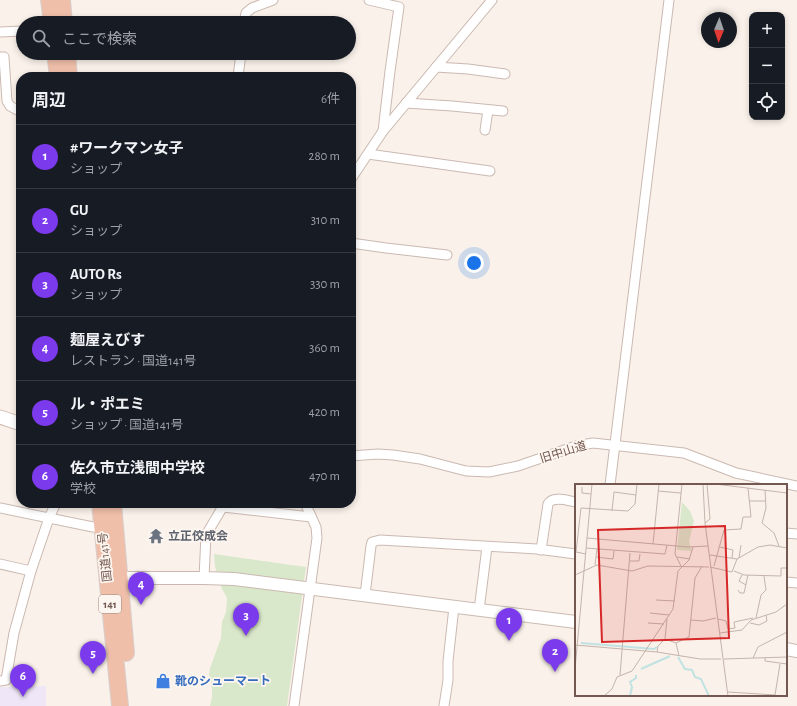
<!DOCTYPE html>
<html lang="ja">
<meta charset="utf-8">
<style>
body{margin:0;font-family:"Alegreya Sans","Noto Sans JP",sans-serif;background:#242831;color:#f1f3f6}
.controls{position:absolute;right:12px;top:12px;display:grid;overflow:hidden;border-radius:8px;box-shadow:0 2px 6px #0003}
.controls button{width:36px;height:36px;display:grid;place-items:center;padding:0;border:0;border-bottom:1px solid #363941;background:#171b24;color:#f1f3f6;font:20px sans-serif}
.compass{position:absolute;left:701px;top:12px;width:36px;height:36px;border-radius:50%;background:#171b24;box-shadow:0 2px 6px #0003;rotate:182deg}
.you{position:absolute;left:474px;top:263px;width:14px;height:14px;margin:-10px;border:3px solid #fff;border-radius:50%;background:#1a73e8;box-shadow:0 0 0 6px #1a73e833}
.badge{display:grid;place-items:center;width:26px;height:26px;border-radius:50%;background:#7c3aed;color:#fff;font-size:13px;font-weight:700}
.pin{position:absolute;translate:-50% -33px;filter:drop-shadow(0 1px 2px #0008)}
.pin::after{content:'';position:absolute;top:21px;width:14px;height:12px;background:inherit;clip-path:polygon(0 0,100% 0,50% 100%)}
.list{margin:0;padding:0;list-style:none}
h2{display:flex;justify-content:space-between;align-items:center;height:52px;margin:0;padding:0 16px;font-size:17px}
h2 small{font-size:13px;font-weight:400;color:#9ea1a6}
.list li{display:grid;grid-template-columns:26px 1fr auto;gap:12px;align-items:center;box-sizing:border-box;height:64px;padding:0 16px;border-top:1px solid #363941}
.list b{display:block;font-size:15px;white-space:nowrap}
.list p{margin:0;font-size:13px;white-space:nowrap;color:#9ea1a6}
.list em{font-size:13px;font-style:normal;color:#9ea1a6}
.icon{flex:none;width:22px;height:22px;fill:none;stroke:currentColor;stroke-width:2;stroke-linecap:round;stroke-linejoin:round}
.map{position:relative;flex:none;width:797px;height:706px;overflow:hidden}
.search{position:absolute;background:#171b24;box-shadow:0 2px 6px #0003;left:16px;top:16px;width:340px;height:44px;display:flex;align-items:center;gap:10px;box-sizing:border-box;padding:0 14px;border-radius:22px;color:#9ea1a6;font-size:15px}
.panel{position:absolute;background:#171b24;box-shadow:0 2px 6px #0003;left:16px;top:72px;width:340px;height:436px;border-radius:16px}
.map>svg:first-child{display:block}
.education{fill:#efe7f7}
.green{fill:#d9e7ca}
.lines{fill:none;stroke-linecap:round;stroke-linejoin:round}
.minor-casing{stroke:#cbb9b1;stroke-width:11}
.tertiary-casing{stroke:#cbb9b1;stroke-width:14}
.secondary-casing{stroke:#d0bbb2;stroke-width:15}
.trunk-casing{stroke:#d8d0ce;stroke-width:18}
.minor{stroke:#fff;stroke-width:9}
.tertiary{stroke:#fff;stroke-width:12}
.secondary{stroke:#fff;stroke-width:13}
.trunk{stroke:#efbfaa;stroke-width:16}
.labels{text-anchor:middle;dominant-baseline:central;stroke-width:3.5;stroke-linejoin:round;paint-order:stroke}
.shield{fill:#fdf6f0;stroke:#9c8780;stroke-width:1}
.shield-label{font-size:11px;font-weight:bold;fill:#725850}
.street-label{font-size:12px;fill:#725850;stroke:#fdf6f0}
.worship-label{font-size:12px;font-weight:bold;fill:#5b616d;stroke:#fdf6f0;text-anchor:start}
.shop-label{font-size:12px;font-weight:bold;fill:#366cbe;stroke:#fdf6f0;text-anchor:start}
.inset-river{fill:none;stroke:#c0e2e2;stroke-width:2}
.inset-road{fill:none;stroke:#c4b4ac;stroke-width:1}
.view{fill:#d62828;fill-opacity:0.15;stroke:#d62828;stroke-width:2}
.inset-edge{fill:none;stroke:#725850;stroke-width:2}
</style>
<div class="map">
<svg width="797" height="706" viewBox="0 0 797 706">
<rect width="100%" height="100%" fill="#faf2ea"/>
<path class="education" d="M46,686V706H0V687Z"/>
<path class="green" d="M214,554L306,567L287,706H210L212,697V689L209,675L210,668L221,638L222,622L226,612L227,598L221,587L215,566Z"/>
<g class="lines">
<g class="minor-casing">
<g id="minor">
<path d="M369,0L399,7L390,71L383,131"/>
<path d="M244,23L246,13L252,8L273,0"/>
<path d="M0,32L23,31"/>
<path d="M0,57H4L7,101L10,106L21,112"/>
<path d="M436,67L468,69L505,74"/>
<path d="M238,77L241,53"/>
<path d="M406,103L452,106L503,111"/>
<path d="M485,130L488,110"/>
<path d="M368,154L490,171"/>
<path d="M351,179L383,131L492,0"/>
<path d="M351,243L386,248L447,255"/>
<path d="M351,456L378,454L393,455L420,459L466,471L489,472L518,466L576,446L593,443L684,453L736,473L797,486"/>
<path d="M610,485L669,0"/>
<path d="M223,507L311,517"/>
<path d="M0,508L93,527L101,528"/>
<path d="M786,533L797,534"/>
<path d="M541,550L548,504C553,495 568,501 576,502"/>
<path d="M0,564L31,571"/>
<path d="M204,578L206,535L225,503"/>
<path d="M786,582L797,583"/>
<path d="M365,595L371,546L372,542L380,540L537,549L576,554"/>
<path d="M479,610L487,547"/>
<path d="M0,681L6,680L14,633L31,571L49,518L56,503"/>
<path d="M294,706L317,538L316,527L305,503"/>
<path d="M444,706L448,680V661L454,607"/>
</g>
</g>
<g class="tertiary-casing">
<g id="tertiary">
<path d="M112,579L129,578H204L234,579L576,622"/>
<path d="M786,649L797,651"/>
</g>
</g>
<g class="secondary-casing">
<path id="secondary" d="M0,417L21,424"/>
</g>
<g class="trunk-casing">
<g id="trunk">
<path d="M49,0L52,23"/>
<path d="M62,0L64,23"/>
<path d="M55,53L58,77"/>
<path d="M67,53L69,77"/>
<path d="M100,503L120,706"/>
<path d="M113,503L126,653"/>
</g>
</g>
<use href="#minor" class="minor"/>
<use href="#tertiary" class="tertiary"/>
<use href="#secondary" class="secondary"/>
<use href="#trunk" class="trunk"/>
</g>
<defs>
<g id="temple-bare" transform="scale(1.2)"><path d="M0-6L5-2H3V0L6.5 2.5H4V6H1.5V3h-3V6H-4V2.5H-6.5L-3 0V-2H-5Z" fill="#6b7280" stroke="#fdf6f0" stroke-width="2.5" paint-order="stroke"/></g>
<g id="shop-bare" transform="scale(1.2)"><path d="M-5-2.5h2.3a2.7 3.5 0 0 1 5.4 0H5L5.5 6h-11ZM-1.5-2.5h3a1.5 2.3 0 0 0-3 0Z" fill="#3f7fe0" stroke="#fdf6f0" stroke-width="2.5" paint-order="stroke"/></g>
</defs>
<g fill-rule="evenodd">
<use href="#temple-bare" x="156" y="536"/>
<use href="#shop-bare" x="163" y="681"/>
</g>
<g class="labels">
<rect class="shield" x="99" y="595" width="22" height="18" rx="3"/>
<g class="shield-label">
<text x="110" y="604">141</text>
</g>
<g class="street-label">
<text transform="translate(563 452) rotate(-17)">旧中山道</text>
<text transform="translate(105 557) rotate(-96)">国道141号</text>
</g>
<g class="worship-label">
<text x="168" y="536">立正佼成会</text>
</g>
<g class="shop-label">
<text x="175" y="681">靴のシューマート</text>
</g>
</g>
<g transform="translate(575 484)">
<rect width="212" height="212" fill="#faf2ea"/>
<path d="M107,18L115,27L119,37L114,58L117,67L102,66Z" fill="#d9e7ca"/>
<path class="inset-river" d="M6,159L79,165L82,163M103,173L110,185L117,186L120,193L126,195L134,212M66,185L95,172M55,212L57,203L55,198L61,194V191"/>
<path class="inset-road" d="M128,0L130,39L153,212M140,0L212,9M7,3V9L16,10M190,6L191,24L187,39L199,49L204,62M83,7L106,9M174,17H190M37,27L39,8L61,11M130,39L135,35L132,0M12,54L113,63L133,62M78,60L84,0M145,63L158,66L157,74M11,64L90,70L92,61M11,70L1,68L6,24L53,27L60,20L62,0M135,71L162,75M21,73L38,75L39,67M102,73L115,75M164,74L166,61M55,77H64L65,70M20,81L22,65M106,82L100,70L107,0M139,82L149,46L166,45L168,33H176L173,4M135,83L157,88L162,75L183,63L195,61L212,64M159,87L169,91L206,92V84H212M0,91L22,81L57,87L73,82L134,83M167,91L164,97L171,101M163,106L165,109H169L173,91M81,116L100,117M75,129L94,131M181,134L186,111L191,106L189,92M92,135L90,155L101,159L114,153L120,94L127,82M143,135L151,137L153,145L160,144L159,138L178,134M116,136L128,137L141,134M73,139L89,140M175,139L184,141L192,137L191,131M145,149L167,146L176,136L201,128L212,120M101,159L104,172M0,161L82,168L125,175H146M82,168L83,162L90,155M178,174L183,163L212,148M190,174V177L212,180M149,175L212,173M0,185L17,0M45,191L55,69M153,208L200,211L205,180M29,212L37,205L42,193L57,187L98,125L103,87L114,76L118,63"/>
<path class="view" d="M150,42L154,154L27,158L23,46Z"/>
<rect width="212" height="212" class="inset-edge"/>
</g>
</svg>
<div class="controls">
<button>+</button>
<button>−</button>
<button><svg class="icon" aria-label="locate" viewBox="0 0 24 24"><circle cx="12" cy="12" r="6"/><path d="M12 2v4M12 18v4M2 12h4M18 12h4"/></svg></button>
</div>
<svg class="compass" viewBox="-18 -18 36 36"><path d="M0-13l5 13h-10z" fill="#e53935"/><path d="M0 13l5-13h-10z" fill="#9ea1a6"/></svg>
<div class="you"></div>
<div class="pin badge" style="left:509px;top:641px">1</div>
<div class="pin badge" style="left:555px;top:672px">2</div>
<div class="pin badge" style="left:246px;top:636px">3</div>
<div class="pin badge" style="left:141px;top:605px">4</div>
<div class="pin badge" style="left:93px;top:674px">5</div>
<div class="pin badge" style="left:23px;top:697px">6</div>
<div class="search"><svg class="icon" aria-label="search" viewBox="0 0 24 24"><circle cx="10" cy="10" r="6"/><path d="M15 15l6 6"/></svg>ここで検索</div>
<section class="panel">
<h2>周辺<small>6件</small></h2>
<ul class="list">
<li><span class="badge">1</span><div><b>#ワークマン女子</b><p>ショップ</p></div><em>280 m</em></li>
<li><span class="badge">2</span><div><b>GU</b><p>ショップ</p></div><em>310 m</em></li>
<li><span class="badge">3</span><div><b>AUTO Rs</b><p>ショップ</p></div><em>330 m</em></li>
<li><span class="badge">4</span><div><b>麺屋えびす</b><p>レストラン · 国道141号</p></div><em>360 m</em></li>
<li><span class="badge">5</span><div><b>ル・ポエミ</b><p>ショップ · 国道141号</p></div><em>420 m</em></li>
<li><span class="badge">6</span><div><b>佐久市立浅間中学校</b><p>学校</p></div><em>470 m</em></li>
</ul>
</section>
</div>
